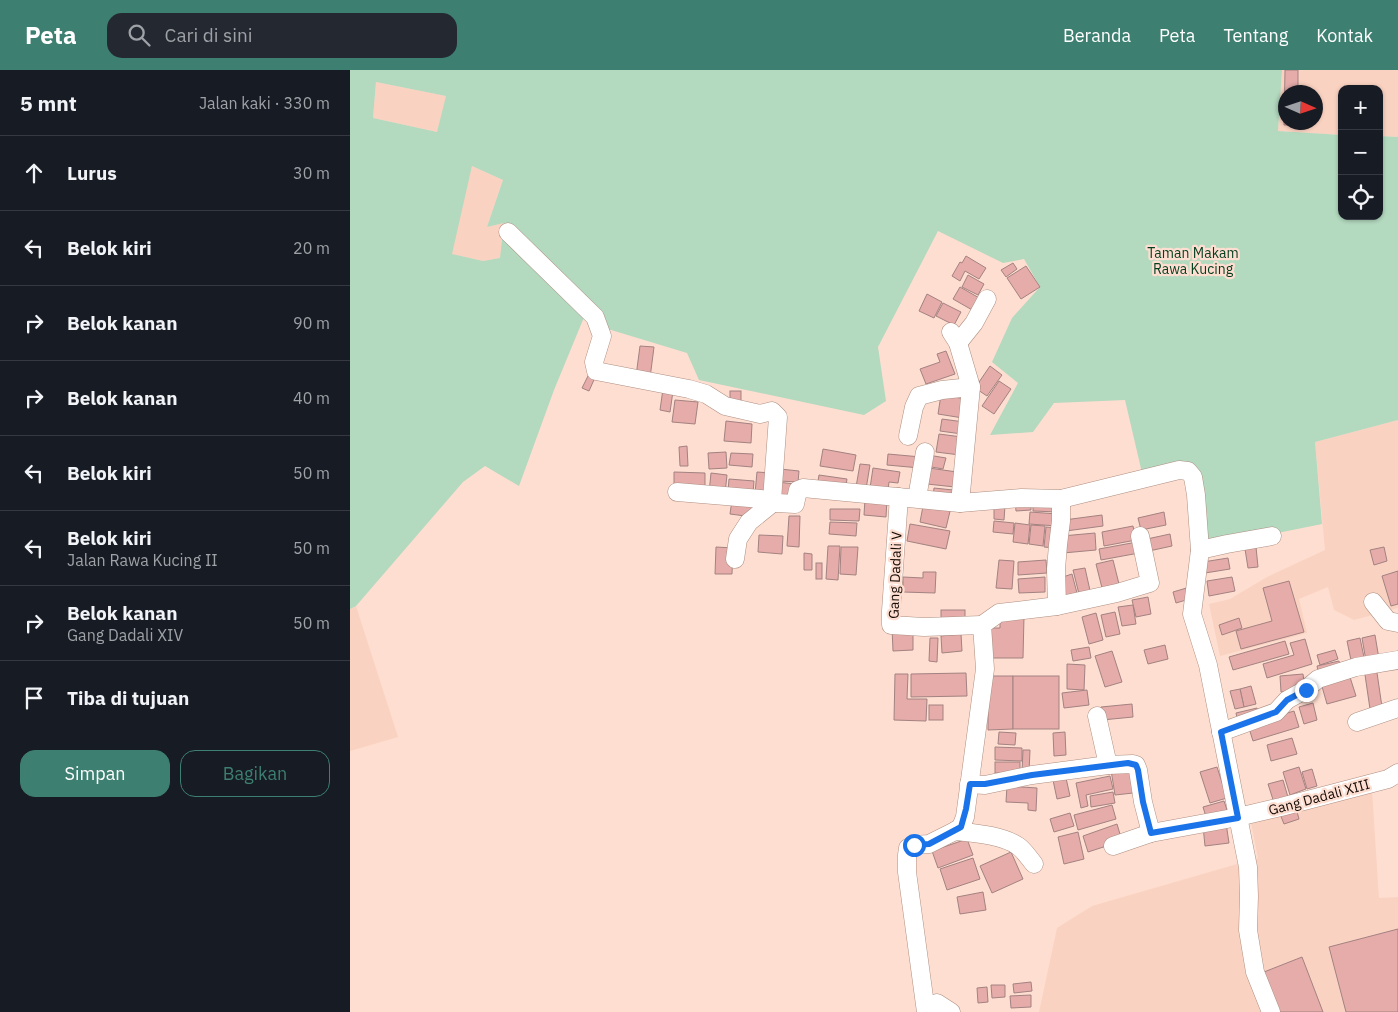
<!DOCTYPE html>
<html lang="id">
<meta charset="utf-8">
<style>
body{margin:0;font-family:"IBM Plex Sans",sans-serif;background:#242831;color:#f1f3f6}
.controls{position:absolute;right:15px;top:15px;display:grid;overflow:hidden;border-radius:10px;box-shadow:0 1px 4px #0004}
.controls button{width:45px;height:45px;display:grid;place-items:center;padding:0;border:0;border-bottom:1px solid #363941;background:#171b24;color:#f1f3f6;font:25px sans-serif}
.compass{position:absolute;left:928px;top:15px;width:45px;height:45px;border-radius:50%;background:#171b24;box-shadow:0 1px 4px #0004;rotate:93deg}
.stop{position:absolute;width:15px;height:15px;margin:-11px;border:4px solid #1a73e8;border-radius:50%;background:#fff}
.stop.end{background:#1a73e8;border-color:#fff;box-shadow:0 1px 5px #0008}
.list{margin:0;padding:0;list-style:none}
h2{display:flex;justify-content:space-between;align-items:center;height:65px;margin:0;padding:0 20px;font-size:21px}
h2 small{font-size:16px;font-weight:400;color:#9ea1a6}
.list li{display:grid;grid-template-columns:32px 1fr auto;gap:15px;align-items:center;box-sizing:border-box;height:75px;padding:0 20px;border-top:1px solid #363941}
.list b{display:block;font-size:19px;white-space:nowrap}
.list p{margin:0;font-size:16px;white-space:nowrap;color:#9ea1a6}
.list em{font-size:16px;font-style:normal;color:#9ea1a6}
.actions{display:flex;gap:10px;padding:15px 20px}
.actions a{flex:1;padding:11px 0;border:1px solid #3d7f70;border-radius:15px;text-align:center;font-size:18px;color:#3d7f70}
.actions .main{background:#3d7f70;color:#fff}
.icon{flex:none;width:28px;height:28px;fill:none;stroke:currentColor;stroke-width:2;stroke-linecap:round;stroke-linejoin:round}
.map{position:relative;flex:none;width:1048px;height:942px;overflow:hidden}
header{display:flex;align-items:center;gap:30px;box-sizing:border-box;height:70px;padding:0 25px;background:#3d7f70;color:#fff}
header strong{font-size:24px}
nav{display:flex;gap:28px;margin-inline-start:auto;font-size:18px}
.search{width:350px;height:45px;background:#242831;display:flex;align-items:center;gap:12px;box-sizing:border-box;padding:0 18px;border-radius:15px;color:#9ea1a6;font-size:19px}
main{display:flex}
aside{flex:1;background:#171b24}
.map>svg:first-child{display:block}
.built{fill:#fad2c1;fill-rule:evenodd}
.green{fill:#b3d9bf;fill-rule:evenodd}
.building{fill:#e5acaa;stroke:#a38281}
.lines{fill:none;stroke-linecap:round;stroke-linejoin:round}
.minor-casing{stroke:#ad8f82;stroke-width:19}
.minor{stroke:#fff;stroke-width:18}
.route{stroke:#1a73e8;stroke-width:6}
.labels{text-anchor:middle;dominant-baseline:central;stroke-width:4.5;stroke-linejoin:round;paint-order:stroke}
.park-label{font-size:14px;fill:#013d1f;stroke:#feded0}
.street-label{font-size:14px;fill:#160c08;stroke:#feded0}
</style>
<header>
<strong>Peta</strong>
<div class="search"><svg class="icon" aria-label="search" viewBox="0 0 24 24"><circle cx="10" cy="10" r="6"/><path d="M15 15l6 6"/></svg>Cari di sini</div>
<nav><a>Beranda</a><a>Peta</a><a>Tentang</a><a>Kontak</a></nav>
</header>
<main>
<aside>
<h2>5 mnt<small>Jalan kaki · 330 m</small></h2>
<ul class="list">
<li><svg class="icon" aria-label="ahead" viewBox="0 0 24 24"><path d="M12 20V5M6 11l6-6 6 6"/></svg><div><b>Lurus</b></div><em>30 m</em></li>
<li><svg class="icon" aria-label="left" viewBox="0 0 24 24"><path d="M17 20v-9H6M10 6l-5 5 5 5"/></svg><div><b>Belok kiri</b></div><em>20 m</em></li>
<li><svg class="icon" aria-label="right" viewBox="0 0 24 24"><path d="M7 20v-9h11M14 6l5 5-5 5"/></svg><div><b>Belok kanan</b></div><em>90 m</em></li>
<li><svg class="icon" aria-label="right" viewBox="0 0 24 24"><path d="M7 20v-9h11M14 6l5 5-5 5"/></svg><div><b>Belok kanan</b></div><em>40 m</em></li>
<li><svg class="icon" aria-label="left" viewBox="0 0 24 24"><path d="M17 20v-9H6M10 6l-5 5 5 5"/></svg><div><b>Belok kiri</b></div><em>50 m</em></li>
<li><svg class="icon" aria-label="left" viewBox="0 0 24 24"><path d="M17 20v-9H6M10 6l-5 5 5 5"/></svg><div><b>Belok kiri</b><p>Jalan Rawa Kucing II</p></div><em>50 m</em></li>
<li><svg class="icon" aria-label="right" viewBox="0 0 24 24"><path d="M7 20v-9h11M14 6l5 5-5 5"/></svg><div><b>Belok kanan</b><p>Gang Dadali XIV</p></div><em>50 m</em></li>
<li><svg class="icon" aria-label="arrive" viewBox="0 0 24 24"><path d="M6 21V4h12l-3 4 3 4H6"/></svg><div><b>Tiba di tujuan</b></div></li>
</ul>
<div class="actions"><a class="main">Simpan</a><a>Bagikan</a></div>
</aside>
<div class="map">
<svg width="1048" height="942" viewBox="0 0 1048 942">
<rect width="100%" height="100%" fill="#feded0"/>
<g class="built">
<path d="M932,0H1048V67L1029,66V19H992V65L928,61ZM936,22H966V52H936Z"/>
<path d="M26,12L97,26L87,62L23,48Z"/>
<path d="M122,96L153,110L137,157L154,153L151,188L133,191L101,184Z"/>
<path d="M1048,350V538L1004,550L984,540L978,517L949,529L957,563L870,586L859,534L880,529L917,507L975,480L965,372Z"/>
<path d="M6,536L48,667L0,681V539Z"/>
<path d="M1022,720L1029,828L1048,827V942H689L707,858L742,836L908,788L900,748Z"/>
</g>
<path class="green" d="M0,0H932L928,61L992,65V146H1029V66L1048,67V350L965,372L972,454L857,477L843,394L793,407L775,330L704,333L683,362L640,365L668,313L642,292L662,248L690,217L674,189L653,193L588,161L528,277L536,331L514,345L349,310L337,283L248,256L237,240L204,320L169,416L135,396L113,412L6,536L0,539ZM26,12L96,26L87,62L23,48ZM122,96L153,110L137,157L154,153L150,188L133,191L102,184Z"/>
<g class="building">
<path d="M935,0H948V22H936V52H947V55H934Z"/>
<path d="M616,186L636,198L629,209L615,201L610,211L602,206L610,192L612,193Z"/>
<path d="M663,193L667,199L656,207L651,200Z"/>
<path d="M676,196L690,217L671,229L657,208Z"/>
<path d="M618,205L634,214L628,225L612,217Z"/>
<path d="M610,217L631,229L624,241L603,229Z"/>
<path d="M577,224L592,232L584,248L569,241Z"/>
<path d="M593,233L611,242L604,255L586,246Z"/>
<path d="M290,276L304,277L300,308L286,306Z"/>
<path d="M596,281L605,304L576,314L570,299L590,292L587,284Z"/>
<path d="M640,296L652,305L637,326L625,318Z"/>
<path d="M241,300L247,303L239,321L232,318Z"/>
<path d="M649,311L661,319L644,344L632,336Z"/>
<path d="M313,319L323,321L320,342L310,340Z"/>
<rect x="380" y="321" width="11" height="15"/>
<path d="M591,325L616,329L613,348L588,344Z"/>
<path d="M325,330L348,332L345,354L322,352Z"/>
<path d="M592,349L614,352L612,364L590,361Z"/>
<path d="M376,351L402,354L401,373L374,371Z"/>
<path d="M589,364L612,367L610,385L586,382Z"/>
<path d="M337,376L338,396H330L329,377Z"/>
<path d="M473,379L506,385L503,401L470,396Z"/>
<path d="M376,382L377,398L359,399L358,383Z"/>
<path d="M381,383L403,384L402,397L379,395Z"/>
<path d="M538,384L571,387L570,398L537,395Z"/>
<path d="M578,385L596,388L593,399L576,396Z"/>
<path d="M510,394L520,395L516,419L506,417Z"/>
<path d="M523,398L550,402L548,413L539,412L538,420L520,418Z"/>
<path d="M579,398L607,402L605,417L577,414Z"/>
<path d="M430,399L449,401L448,412L429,411Z"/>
<path d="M324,402L355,403V420H324Z"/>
<path d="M407,402L421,403L420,424L405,423Z"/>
<path d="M361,403L377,405L375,424L359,423Z"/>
<path d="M469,405L497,409L495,422L467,417Z"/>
<path d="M379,409L404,411L403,423L378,421Z"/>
<path d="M427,412L445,414L444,426L425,425Z"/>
<path d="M584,418L603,420L602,429L583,427Z"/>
<path d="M515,429L537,430L536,447L514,445Z"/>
<path d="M681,429V440L666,441L665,430Z"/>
<path d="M382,430L405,433L403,447L380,444Z"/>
<path d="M683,430L708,432V442L683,441Z"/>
<path d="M574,431L601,437L596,458L570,452Z"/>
<path d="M644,436H655L654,450L644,449Z"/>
<path d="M480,439H510L509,451L480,450Z"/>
<path d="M680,442L708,444L707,456L679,454Z"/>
<path d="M814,442L816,455L791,460L788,448Z"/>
<path d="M752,445L753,456L716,461L714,450Z"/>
<path d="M439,446H450L449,477L437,476Z"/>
<path d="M644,451L664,453L663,464L643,462Z"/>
<path d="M480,452L507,453L506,466L479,464Z"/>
<path d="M665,453L680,455L678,474L663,472Z"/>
<path d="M560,454L600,461L596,479L557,471Z"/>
<path d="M681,455L695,456L693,476L679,474Z"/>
<path d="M783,456L786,470L754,476L752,462Z"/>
<path d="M696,457L707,458L705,478L694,477Z"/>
<path d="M745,463L746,480L713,483L712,466Z"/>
<path d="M820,464L822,476L799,481L797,469Z"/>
<path d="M409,465L433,466L432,484L408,482Z"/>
<path d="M787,472L789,483L751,490L749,479Z"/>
<path d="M478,476H490L488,510L476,509Z"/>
<path d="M366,477L383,478L382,504H365Z"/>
<path d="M491,477H508L506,505L490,504Z"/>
<path d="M906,477L908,497L898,498L895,479Z"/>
<path d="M1034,477L1037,491L1024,495L1020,480Z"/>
<path d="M454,483L462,484V500H454Z"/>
<path d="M878,488L880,499L855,503L853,492Z"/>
<path d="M649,490L664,491L662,519L646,518Z"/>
<path d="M696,490L697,503L668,505V492Z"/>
<path d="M763,490L770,518L753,522L746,494Z"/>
<rect x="466" y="493" width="6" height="16"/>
<path d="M735,498L741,525L730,528L723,500Z"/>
<path d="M1048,501V534L1041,536L1032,506Z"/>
<path d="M573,502H586L585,523L553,522V507L573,508Z"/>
<path d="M722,504L727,523L715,527L710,508Z"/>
<path d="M695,507V522L669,523L668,509Z"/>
<path d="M882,507L885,521L859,526L857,511Z"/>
<path d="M939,511L954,562L891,579L886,561L922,551L913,518Z"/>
<path d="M840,517L843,528L826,533L823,522Z"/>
<path d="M798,527L801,544L786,547L782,530Z"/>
<path d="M783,535L786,554L772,556L768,537Z"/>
<rect x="591" y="540" width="24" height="15"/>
<path d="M765,542L770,564L756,567L751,545Z"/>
<path d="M746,543L753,570L739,574L732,547Z"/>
<path d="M650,545L674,546L673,588H638V558H650Z"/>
<path d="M889,548L892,558L872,565L869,555Z"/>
<path d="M563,557V580L543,581L542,558Z"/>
<path d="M611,564L612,581L592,583L591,566Z"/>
<path d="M1025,565L1029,589L1016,591L1012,568Z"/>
<path d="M580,568H588L587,592L579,591Z"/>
<path d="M1010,568L1015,592L1002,595L997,571Z"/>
<path d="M955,569L962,594L917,608L913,594L944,585L940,573Z"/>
<path d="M935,571L939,584L883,600L879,587Z"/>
<path d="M815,575L818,589L798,594L794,580Z"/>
<path d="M739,577L741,588L723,591L721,580Z"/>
<path d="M985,580L988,589L970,595L967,585Z"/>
<path d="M762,581L772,612L755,617L745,586Z"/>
<path d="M989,591L991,599L969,605L967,596Z"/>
<path d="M717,594L735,595L734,620L717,619Z"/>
<path d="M1026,596L1032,637L1020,639L1014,598Z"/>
<path d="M616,603L617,626L561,627V604Z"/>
<path d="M545,604H558L557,629H577L576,651L544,650Z"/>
<path d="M953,604L955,619L931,622L930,606Z"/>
<path d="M999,604L1006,626L977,634L971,613Z"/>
<path d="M638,606H663V659L638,660Z"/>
<rect x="663" y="606" width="46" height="53"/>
<path d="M901,616L906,634L894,637L890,619Z"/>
<path d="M890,619L894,637L885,639L880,621Z"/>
<path d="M737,620L739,635L714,638L712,623Z"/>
<path d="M963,633L967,650L954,654L949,637Z"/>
<path d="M782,634L783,647L752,650L751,637Z"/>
<rect x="579" y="635" width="14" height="15"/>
<path d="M907,638L909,646L888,652L886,643Z"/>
<path d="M944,641L949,657L903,671L898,655Z"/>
<path d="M649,662L666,663L665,675L648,674Z"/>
<path d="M715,662L716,685L704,686L703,663Z"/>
<path d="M942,668L947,684L921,691L917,675Z"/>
<path d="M645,677L672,678V691L645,690Z"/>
<path d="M673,680H680L679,702H672Z"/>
<rect x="645" y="692" width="25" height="11"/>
<path d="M780,697L783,723L765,725L761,700Z"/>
<path d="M867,697L877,728L860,733L850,702Z"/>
<path d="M949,697L956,719L940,725L933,702Z"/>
<path d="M962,699L967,716L957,719L952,702Z"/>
<path d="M760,706L763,719L736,725L738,736L731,738L726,713Z"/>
<path d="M716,708L720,726L707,729L703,710Z"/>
<path d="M933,710L940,734L926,739L918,714Z"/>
<path d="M657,716L687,718L686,741L678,740V733L656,732Z"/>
<path d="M763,722L765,733L741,737L740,726Z"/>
<path d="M874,731L878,743L857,750L853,737Z"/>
<path d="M762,735L766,749L728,760L724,745Z"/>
<path d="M946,738L949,749L934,754L930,744Z"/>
<path d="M720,743L724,756L704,762L700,749Z"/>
<path d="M876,753L879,773L855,776L853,756Z"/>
<path d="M767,754L772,771L738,782L733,766Z"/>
<path d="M728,762L734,789L714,794L708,767Z"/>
<path d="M617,769L623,785L588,798L582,781Z"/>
<path d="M661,782L673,809L642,823L630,796Z"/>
<path d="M623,788L630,809L597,820L590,799Z"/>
<path d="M633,822L636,840L610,844L607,827Z"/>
<path d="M1048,859V942H996L979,877Z"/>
<path d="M952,887L973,942H929L914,902Z"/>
<path d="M681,912L682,921L664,923L663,914Z"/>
<path d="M641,915H655V927L642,928Z"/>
<path d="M637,917L638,932L628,933L627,918Z"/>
<path d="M681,925V937L661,938L660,926Z"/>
</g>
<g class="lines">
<g class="minor-casing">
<g id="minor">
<path d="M158,162L245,247L252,266L244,292L246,301L339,319L356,324L375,336L410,344L422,341L428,347L422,430L427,433L445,434L448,420L453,418L610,433L671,428L711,429L829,400L838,401L843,407L846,425L850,480L842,544L858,595L898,797L899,826L898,860L905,902L921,942"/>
<path d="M601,262L608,273L621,317L610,433"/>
<path d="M608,273L624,253L637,229"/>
<path d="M558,366L564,337L569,326L592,320L621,317"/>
<path d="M327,422L422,430"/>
<path d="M549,427L541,541V555L574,557L632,555"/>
<path d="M567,428L575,382"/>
<path d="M850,480L877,474L922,466"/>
<path d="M385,489L388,469L399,452L425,431"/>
<path d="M1023,532L1038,551L1048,553"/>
<path d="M707,536L706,499L708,475L711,451V429"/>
<path d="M747,646L758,695"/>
<path d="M1007,652L1048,638"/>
<path d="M871,662L926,642L937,630L955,620L968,609L1006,597L1048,590"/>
<path d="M619,714L635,715L682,705L758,695L783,694L786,695L788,700L793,732L801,763"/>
<path d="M605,761C623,763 652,765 668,776C674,780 679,788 684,794"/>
<path d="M763,776L801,763L888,747L931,737L1038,709L1048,703"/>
<path d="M576,942L557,802V785L558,778L564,775L579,774L605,761L611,757L615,747L635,599L632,555L649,543L707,536L767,523L800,513L790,466"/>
<path d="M579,942L583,935L587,933L601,942"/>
</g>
</g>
<use href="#minor" class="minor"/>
</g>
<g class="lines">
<path class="route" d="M564,775L579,774L611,757L616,739L620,714H635L682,705L778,693L786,695L788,700L793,732L801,763L888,748L871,662L926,642L937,630L956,620"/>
</g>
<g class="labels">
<g class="park-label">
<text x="843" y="183">Taman Makam<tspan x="843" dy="16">Rawa Kucing</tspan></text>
</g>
<g class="street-label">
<text transform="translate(545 505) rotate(-88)">Gang Dadali V</text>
<text transform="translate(969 727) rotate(-15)">Gang Dadali XIII</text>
</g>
</g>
</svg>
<div class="controls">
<button>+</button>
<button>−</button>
<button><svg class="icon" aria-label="locate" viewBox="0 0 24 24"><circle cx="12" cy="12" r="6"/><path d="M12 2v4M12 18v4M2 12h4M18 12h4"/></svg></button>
</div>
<svg class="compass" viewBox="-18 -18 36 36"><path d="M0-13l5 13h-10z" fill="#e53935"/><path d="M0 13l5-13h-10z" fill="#9ea1a6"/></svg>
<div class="stop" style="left:564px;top:775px"></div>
<div class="stop end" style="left:956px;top:620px"></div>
</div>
</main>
